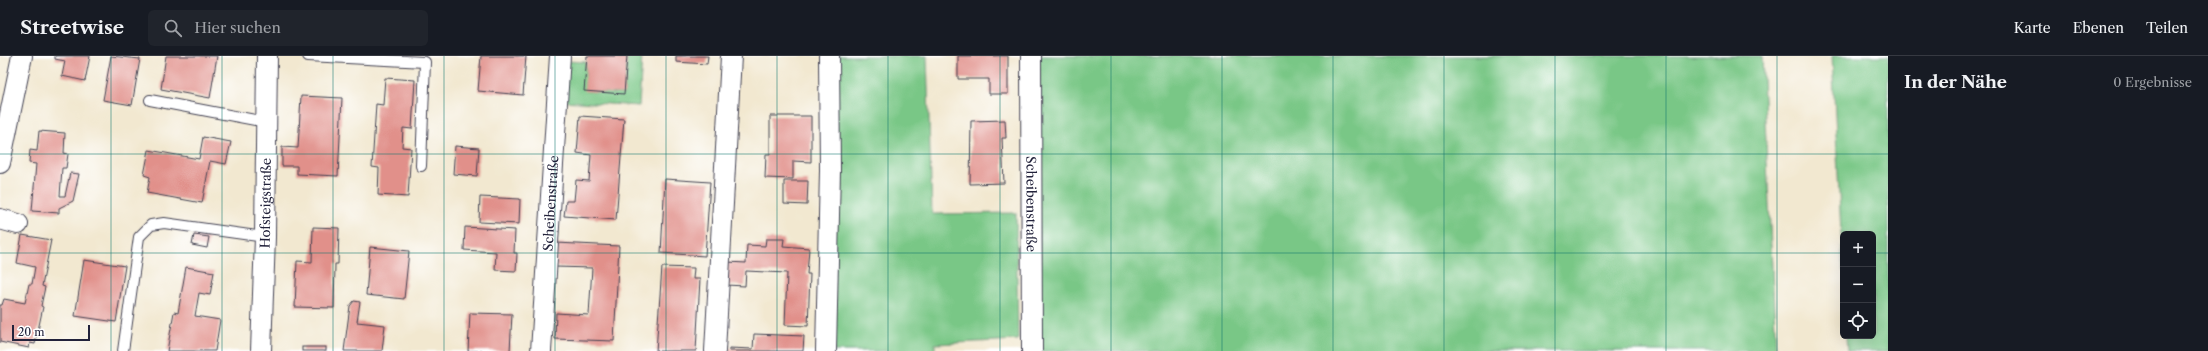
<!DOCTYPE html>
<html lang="de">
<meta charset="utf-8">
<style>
body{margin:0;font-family:"Libre Caslon Text",serif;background:#20242c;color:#f1f3f6}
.controls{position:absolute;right:12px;bottom:12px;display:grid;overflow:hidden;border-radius:6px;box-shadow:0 4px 16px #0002}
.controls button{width:36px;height:36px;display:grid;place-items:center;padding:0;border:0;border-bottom:1px solid #363941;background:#171b24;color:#f1f3f6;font:20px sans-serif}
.scale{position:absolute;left:12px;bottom:10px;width:78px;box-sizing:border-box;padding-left:4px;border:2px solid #22223b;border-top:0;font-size:11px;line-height:14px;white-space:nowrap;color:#22223b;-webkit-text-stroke:3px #fff;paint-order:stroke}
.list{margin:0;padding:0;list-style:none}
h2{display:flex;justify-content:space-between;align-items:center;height:52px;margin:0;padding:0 16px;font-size:17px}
h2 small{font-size:13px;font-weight:400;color:#9ea1a6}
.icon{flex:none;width:22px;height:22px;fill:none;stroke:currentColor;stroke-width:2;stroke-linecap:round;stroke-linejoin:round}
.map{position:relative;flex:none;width:1888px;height:295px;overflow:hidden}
header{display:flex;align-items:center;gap:24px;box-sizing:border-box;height:56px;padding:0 20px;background:#171b24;border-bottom:1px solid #363941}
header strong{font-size:19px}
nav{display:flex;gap:22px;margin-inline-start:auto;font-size:14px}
.search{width:280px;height:36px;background:#20242c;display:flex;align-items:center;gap:10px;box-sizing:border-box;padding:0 14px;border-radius:6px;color:#9ea1a6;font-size:15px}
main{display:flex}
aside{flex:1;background:#171b24}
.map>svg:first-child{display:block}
.green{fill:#79c786;stroke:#4e7460}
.building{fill:#e1908a}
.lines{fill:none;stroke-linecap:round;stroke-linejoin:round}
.lane-casing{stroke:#414051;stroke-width:12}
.street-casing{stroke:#414051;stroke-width:22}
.lane{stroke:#fff;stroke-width:10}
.street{stroke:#fff;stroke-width:20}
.grid{fill:none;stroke:#0f766e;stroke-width:1;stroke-opacity:0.55}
.labels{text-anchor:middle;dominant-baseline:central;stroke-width:3;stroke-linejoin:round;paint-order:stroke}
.street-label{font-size:13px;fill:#22223b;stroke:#fff}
</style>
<header>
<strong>Streetwise</strong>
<div class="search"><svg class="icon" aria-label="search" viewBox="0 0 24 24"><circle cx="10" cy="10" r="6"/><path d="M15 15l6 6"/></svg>Hier suchen</div>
<nav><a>Karte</a><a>Ebenen</a><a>Teilen</a></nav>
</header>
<main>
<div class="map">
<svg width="1888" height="295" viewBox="0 0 1888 295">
<rect width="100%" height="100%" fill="#fff"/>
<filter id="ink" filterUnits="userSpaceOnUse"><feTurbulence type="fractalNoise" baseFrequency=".025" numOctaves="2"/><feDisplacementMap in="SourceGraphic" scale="8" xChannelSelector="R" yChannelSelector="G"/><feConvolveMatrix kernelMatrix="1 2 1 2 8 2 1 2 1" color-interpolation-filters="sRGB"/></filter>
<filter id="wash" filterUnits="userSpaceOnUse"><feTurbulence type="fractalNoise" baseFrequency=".012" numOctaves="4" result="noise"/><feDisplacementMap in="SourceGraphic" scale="16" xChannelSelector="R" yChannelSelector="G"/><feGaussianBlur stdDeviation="0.9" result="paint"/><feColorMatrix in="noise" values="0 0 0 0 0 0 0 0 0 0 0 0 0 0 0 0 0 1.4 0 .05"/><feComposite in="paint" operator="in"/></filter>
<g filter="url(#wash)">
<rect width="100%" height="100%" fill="#f2e8d0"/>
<g class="green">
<path d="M627,0H642L639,50L563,45L565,5L586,6L585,35L624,38Z"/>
<path d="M834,0H927L932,158L1016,157L1018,284L935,288V295H833Z"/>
<path d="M1032,0H1762L1776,295H1037Z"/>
<path d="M1832,0H1888V295H1847L1846,280H1873V178H1843V216Z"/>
</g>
<g id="blocks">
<g class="building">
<path d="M55,0H90L85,25L62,20L65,5L55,3Z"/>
<path d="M111,0L140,3L132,49L103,44Z"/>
<path d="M166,0H217L210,42L161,33Z"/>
<path d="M481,0H526L523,39L478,35Z"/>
<path d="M587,0H627L624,38L584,35Z"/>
<path d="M676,0H708L707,8L676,6Z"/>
<path d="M958,0H1008V38H989V23H958Z"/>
<path d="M385,22L415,24L412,73L403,72L402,91L411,92L408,141L378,139L379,112L372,111L376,48L383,49Z"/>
<path d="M301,40L342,42L338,120L297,118V110H282V91L298,92Z"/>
<path d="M580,60L624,63L616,164L564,160L566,145H574L576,124L589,125L591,99L577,97Z"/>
<path d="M770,60H811V106L793,105V123L765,122L766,98H770Z"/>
<path d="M1005,64L1006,82H1002L1004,127L970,128L971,65Z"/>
<path d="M39,75L65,77L64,97L68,98L66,112H62L60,140H65L70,117L79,118L73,145L59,152V157L32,155L36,108L29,107L30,94L37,95Z"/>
<path d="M203,81L231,86L226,108L210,105L202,147L147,137L150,121L144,119L149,94L199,103Z"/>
<path d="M455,90L479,92L477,120L453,118Z"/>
<path d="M665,123L710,126L705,200L661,197Z"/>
<path d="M784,125H808L807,149L784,148Z"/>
<path d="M480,141L520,143L519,168L479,166Z"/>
<path d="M313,171L339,172L338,208H335L334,252L295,251L297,205L312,206Z"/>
<path d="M465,171L515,174L514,197H517L516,215L495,214L496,196L464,194Z"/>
<path d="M22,179L51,184L42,230L45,231L41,250L43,251L35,288L30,287L29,292L0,286V249H2L4,243L25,247L29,228H32L35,211L17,207Z"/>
<path d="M194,179L209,181L207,192L192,189Z"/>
<path d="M766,183H784L783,190L809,192L807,218H810L808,270L785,269L787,217L746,215L745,230L726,229L727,206L746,207L747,189L765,190Z"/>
<path d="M556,187L619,190L614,285L555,283L556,257L589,259L592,212L555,211Z"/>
<path d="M370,191L409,195L404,243L366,239Z"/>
<path d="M84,204L125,210L116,266L75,260Z"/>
<path d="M186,211L214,216L210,239L199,237L195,260L220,264L215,295H167L174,256L178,257Z"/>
<path d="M662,211L694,212L693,223H700L696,295H656Z"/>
<path d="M354,245L360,246L357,266L385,269L382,295H344L350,250Z"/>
<path d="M470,257L512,258L510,295H468Z"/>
<path d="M754,278L804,280L803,295H729V292L753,293Z"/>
<rect x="302" y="291" width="24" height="4"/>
</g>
</g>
</g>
<g filter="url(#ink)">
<use href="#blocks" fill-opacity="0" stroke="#414051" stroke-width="1"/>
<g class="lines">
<g class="lane-casing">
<g id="lane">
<path d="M308,0L425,6L421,110"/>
<path d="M150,44L266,66"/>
<path d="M123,295L139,181L151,169L164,167L265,181"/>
</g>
</g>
<g class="street-casing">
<g id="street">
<path id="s1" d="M1031,0L1032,295"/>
<path d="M0,107L22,0"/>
<path d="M0,163L18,168"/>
<path id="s2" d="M261,295L265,181L267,0"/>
<path id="s3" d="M541,295L560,0"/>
<path d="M715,295L731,0"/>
<path d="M826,295L830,114L829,0"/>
</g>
</g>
<use href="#lane" class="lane"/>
<use href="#street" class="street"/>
</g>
</g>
<path class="grid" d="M111,0V295M222,0V295M333,0V295M444,0V295M555,0V295M666,0V295M777,0V295M888,0V295M1000,0V295M1111,0V295M1222,0V295M1333,0V295M1444,0V295M1555,0V295M1666,0V295M1777,0V295M0,98H1888M0,197H1843M1873,197H1888"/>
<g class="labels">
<g class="street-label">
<text stroke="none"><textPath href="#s3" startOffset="148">Scheibenstraße</textPath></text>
<text stroke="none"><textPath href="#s1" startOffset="148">Scheibenstraße</textPath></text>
<text stroke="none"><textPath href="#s2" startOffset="148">Hofsteigstraße</textPath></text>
</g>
</g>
</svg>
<div class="controls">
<button>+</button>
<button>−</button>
<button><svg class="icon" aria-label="locate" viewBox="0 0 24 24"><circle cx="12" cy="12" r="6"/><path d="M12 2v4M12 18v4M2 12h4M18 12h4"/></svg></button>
</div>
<div class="scale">20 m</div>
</div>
<aside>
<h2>In der Nähe<small>0 Ergebnisse</small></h2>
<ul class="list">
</ul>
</aside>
</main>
